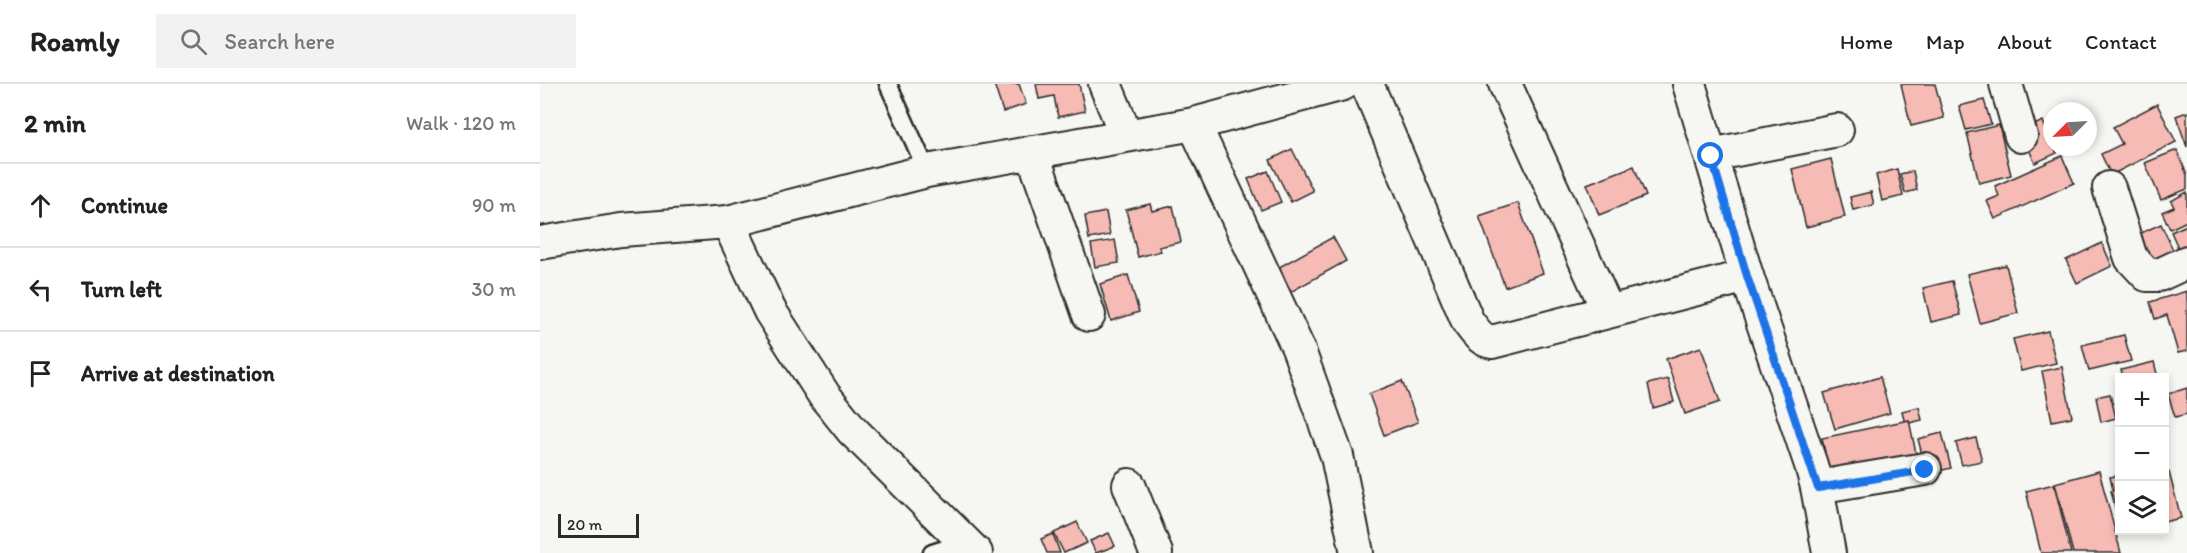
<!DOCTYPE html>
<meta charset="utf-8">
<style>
body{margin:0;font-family:Itim,sans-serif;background:#f2f2f2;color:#222}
.controls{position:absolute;right:18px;bottom:18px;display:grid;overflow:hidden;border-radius:0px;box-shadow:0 3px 9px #0003}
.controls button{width:54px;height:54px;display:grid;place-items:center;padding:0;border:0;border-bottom:2px solid #e0e0e0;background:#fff;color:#222;font:30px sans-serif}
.compass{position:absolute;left:1503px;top:18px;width:54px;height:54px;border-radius:50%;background:#fff;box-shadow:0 3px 9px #0003;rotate:246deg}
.scale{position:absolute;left:18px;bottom:15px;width:81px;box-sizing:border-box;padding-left:6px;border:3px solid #2b2b2b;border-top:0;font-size:16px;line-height:21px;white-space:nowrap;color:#2b2b2b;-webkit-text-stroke:4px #f6f6f2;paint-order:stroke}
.stop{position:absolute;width:18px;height:18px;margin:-14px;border:4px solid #1a73e8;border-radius:50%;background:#fff}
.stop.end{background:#1a73e8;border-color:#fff;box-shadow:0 2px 6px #0008}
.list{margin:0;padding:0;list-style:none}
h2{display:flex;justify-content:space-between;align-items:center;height:78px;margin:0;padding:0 24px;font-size:26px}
h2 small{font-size:20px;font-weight:400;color:#767676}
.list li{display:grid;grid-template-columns:39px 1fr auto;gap:18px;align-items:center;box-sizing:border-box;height:84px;padding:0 24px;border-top:2px solid #e0e0e0}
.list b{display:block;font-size:22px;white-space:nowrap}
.list em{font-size:20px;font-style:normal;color:#767676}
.icon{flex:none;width:33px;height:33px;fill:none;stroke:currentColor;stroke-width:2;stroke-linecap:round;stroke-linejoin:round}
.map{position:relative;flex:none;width:1647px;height:469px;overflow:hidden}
header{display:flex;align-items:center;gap:36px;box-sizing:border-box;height:84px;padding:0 30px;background:#fff;border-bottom:2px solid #e0e0e0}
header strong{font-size:28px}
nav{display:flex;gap:33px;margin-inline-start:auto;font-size:21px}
.search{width:420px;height:54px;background:#f2f2f2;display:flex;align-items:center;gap:15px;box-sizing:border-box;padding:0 21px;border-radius:0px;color:#767676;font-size:22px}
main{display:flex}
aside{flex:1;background:#fff}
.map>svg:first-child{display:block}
.building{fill:#f6bbb4;stroke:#2b2b2b;stroke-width:1.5}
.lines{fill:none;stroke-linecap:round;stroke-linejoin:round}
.lane-casing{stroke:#2b2b2b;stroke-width:21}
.street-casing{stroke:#2b2b2b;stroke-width:36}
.lane{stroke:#f6f6f2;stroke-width:16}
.street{stroke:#f6f6f2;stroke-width:32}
.route{stroke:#1a73e8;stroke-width:8}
</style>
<header>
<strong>Roamly</strong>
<div class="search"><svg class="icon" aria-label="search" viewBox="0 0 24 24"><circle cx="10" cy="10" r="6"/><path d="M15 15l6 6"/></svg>Search here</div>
<nav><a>Home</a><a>Map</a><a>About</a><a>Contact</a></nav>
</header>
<main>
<aside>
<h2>2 min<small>Walk · 120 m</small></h2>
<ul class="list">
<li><svg class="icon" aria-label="ahead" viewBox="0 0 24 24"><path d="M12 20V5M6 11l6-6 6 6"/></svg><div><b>Continue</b></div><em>90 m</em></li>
<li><svg class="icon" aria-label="left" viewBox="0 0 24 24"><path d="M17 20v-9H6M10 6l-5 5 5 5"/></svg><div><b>Turn left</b></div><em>30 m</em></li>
<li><svg class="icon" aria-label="arrive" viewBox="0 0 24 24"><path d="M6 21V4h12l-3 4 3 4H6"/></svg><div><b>Arrive at destination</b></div></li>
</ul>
</aside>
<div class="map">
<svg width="1647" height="469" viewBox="0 0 1647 469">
<rect width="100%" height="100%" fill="#f6f6f2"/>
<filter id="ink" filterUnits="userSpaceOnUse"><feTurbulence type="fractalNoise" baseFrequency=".0167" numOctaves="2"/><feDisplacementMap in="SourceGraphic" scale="12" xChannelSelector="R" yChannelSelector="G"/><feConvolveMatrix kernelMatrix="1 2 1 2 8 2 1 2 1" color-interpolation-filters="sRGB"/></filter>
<g filter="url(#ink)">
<g class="building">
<path d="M454,0H479L486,20L463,28Z"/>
<path d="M496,0H539L545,27L518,33L514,12L499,15Z"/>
<path d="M1361,0H1395L1404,34L1371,42Z"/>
<path d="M1444,16L1451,40L1426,46L1419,22Z"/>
<path d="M1617,20L1636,58L1571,91L1561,70L1582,60L1573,43Z"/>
<path d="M1647,28V63L1636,32Z"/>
<path d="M1503,37L1512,63H1514L1517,69L1495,79L1481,47Z"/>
<path d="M1459,41L1471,91L1439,99L1427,49Z"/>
<path d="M752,65L773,107L751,118L730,76Z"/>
<path d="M1637,66L1647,91V105L1621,116L1605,79Z"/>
<path d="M1522,72L1534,99L1455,135L1447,117L1459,112L1455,102Z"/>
<path d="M1291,75L1305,133L1266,143L1252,85Z"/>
<path d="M1094,82L1106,112L1059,131L1047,100Z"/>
<path d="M1357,85L1363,112L1342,117L1336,91Z"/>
<path d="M728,87L741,118L721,126L708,95Z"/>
<path d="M1373,87L1377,106L1365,109L1360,90Z"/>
<path d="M1331,108L1334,121L1313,126L1310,113Z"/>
<path d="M1647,108V137L1630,145L1622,128L1634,123L1631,117Z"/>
<path d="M978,119L1003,189L965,203L939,132Z"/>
<path d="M610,120L612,127L633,122L641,158L619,163L621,167L598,173L586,126Z"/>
<path d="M566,128L570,151L549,155L545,132Z"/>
<path d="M1621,140L1636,172L1606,185L1592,153Z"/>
<path d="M1647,141V177L1645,179L1631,148Z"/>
<path d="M793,153L806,177L747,210L734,186Z"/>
<path d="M575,156L579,179L555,183L551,160Z"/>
<path d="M1562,159L1572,182L1537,199L1526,176Z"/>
<path d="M1466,181L1478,229L1440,239L1427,190Z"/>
<path d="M588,191L599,228L571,237L560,200Z"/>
<path d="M1412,197L1421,231L1391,238L1383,204Z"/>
<path d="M1647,207V267L1638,269L1627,231L1615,235L1610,218Z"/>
<path d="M1508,247L1516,279L1481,287L1473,255Z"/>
<path d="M1584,251L1591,277L1549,287L1542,261Z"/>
<path d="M1161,263L1180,318L1145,330L1126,275Z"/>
<path d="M1614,278L1618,294H1583L1581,286Z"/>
<path d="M1522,283L1532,333L1512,337L1502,287Z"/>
<path d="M1340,293L1350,329L1295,345L1284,309Z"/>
<path d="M1128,295L1134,318L1113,324L1108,300Z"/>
<path d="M862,297L878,338L844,351L829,310Z"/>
<path d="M1647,304V330L1635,333L1628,310Z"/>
<path d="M1570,310L1576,334L1561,338L1556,313Z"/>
<path d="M1379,323L1382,336L1365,340L1362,327Z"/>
<path d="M1369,336L1378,379L1291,398L1282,354Z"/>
<path d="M1402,349L1411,384L1387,390L1378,355Z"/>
<path d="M1436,354L1442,377L1422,381L1416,359Z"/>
<path d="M1559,387L1581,469H1533L1515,399Z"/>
<path d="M1629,388L1641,434L1624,438V389Z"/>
<path d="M1580,391V434L1578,435L1571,407L1573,406L1570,393Z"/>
<path d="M1514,400L1531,469H1501L1486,407Z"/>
<path d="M537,438L547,459L524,469L514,449Z"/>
<path d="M569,449L575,462L556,469L550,457Z"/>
<path d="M513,450L520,469H507L501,455Z"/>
</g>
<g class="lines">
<g class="lane-casing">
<g id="lane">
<path d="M348,0L387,87"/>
<path d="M392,469L426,458"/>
</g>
</g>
<g class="street-casing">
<g id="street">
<path d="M565,0L586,51"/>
<path d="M827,0L928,238C936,248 940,256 952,258L1207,192"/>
<path d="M965,0L1068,227"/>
<path d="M1149,0L1207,192L1271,381L1277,403L1289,469"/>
<path d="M1466,0L1481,52"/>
<path d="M654,40L758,264L797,372L817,469"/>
<path d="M492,68L549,231"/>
<path d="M1171,71L1297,46"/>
<path d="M1569,104L1591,174L1607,191H1619L1647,178"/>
<path d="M188,138L230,227L284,311L312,346L436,469"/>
<path d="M0,159L81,146L188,138L387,87L654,40L803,0"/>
<path d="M589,401L616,469"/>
<path d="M1277,403L1385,385"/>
</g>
</g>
<use href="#lane" class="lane"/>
<use href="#street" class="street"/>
</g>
</g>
<g class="lines" filter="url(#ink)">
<path class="route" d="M1171,72L1207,192L1278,404L1385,386"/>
</g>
</svg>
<div class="controls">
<button>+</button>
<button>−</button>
<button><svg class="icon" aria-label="layers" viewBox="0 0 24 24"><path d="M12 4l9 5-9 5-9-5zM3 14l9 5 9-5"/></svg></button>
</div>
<svg class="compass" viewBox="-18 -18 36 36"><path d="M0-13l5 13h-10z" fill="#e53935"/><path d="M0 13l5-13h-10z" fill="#767676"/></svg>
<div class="scale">20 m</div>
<div class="stop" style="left:1171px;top:72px"></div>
<div class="stop end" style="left:1385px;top:386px"></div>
</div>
</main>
